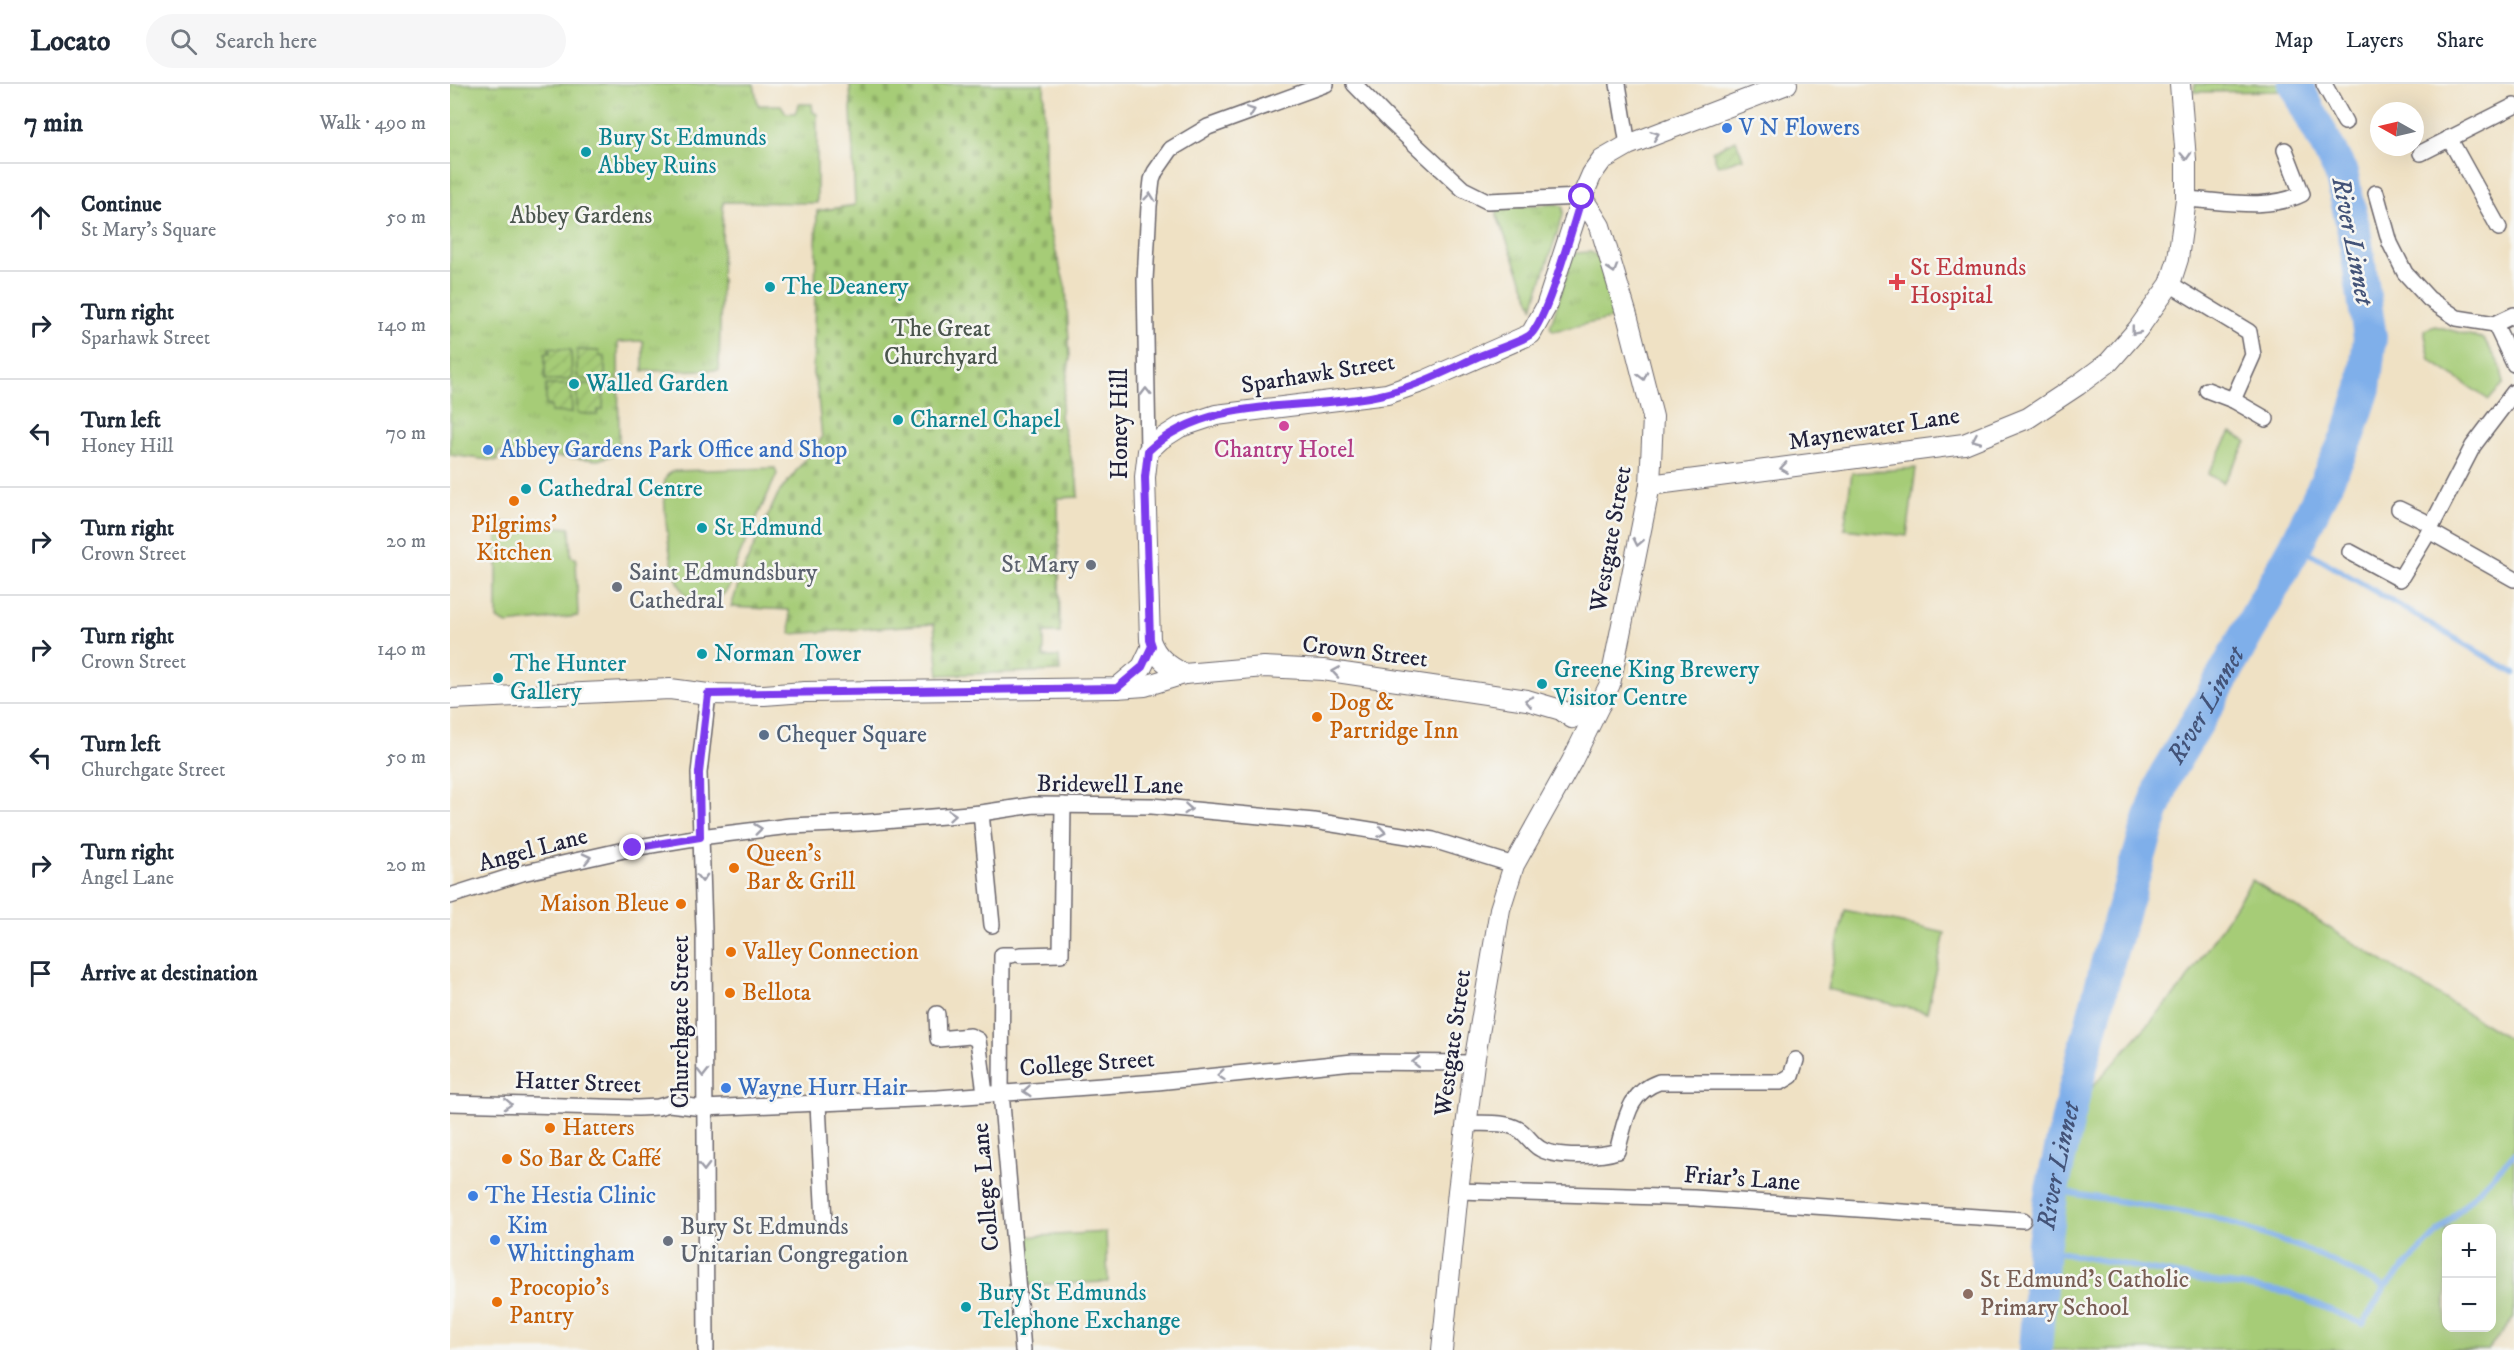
<!DOCTYPE html>
<meta charset="utf-8">
<style>
body{margin:0;font-family:"IM FELL DW Pica",serif;background:#f6f6f7;color:#1f2937}
.controls{position:absolute;right:18px;bottom:18px;display:grid;overflow:hidden;border-radius:12px;box-shadow:0 6px 24px #0002}
.controls button{width:54px;height:54px;display:grid;place-items:center;padding:0;border:0;border-bottom:2px solid #e0e1e3;background:#fff;color:#1f2937;font:30px sans-serif}
.compass{position:absolute;left:1920px;top:18px;width:54px;height:54px;border-radius:50%;background:#fff;box-shadow:0 6px 24px #0002;rotate:278deg}
.stop{position:absolute;width:18px;height:18px;margin:-14px;border:4px solid #7c3aed;border-radius:50%;background:#fff}
.stop.end{background:#7c3aed;border-color:#fff;box-shadow:0 2px 6px #0008}
.list{margin:0;padding:0;list-style:none}
h2{display:flex;justify-content:space-between;align-items:center;height:78px;margin:0;padding:0 24px;font-size:26px}
h2 small{font-size:20px;font-weight:400;color:#747a83}
.list li{display:grid;grid-template-columns:39px 1fr auto;gap:18px;align-items:center;box-sizing:border-box;height:108px;padding:0 24px;border-top:2px solid #e0e1e3}
.list b{display:block;font-size:22px;white-space:nowrap}
.list p{margin:0;font-size:20px;white-space:nowrap;color:#747a83}
.list em{font-size:20px;font-style:normal;color:#747a83}
.icon{flex:none;width:33px;height:33px;fill:none;stroke:currentColor;stroke-width:2;stroke-linecap:round;stroke-linejoin:round}
.map{position:relative;flex:none;width:2064px;height:1266px;overflow:hidden}
header{display:flex;align-items:center;gap:36px;box-sizing:border-box;height:84px;padding:0 30px;background:#fff;border-bottom:2px solid #e0e1e3}
header strong{font-size:28px}
nav{display:flex;gap:33px;margin-inline-start:auto;font-size:21px}
.search{width:420px;height:54px;background:#f6f6f7;display:flex;align-items:center;gap:15px;box-sizing:border-box;padding:0 21px;border-radius:33px;color:#747a83;font-size:22px}
main{display:flex}
aside{flex:1;background:#fff}
.map>svg:first-child{display:block}
.grass{fill:#a6cc77;stroke:#647759;stroke-width:1.5;fill-rule:evenodd}
.cemetery{fill:url(#cemetery-stones);stroke:#647759;stroke-width:1.5}
.park{fill:url(#park-tufts);stroke:#647759;stroke-width:1.5}
.garden{fill:url(#garden-furrows);stroke:#647759;stroke-width:1.5}
.lines{fill:none;stroke-linecap:round;stroke-linejoin:round}
.stream{stroke:#7fafea;stroke-width:6}
.river{stroke:#7fafea;stroke-width:34}
.minor-casing{stroke:#6a656b;stroke-width:18}
.tertiary-casing{stroke:#6a656b;stroke-width:22}
.minor{stroke:#fff;stroke-width:15}
.tertiary{stroke:#fff;stroke-width:20}
.oneway{stroke:#9c9ca7}
.route{stroke:#7c3aed;stroke-width:8}
.shop-dot{fill:#3f7fe0;stroke:#f6f6f2;stroke-width:2}
.culture-dot{fill:#0f9aa8;stroke:#f6f6f2;stroke-width:2}
.health-dot{fill:#e0444e;stroke:#f6f6f2;stroke-width:2}
.hotel-dot{fill:#d1479c;stroke:#f6f6f2;stroke-width:2}
.food-dot{fill:#e8710a;stroke:#f6f6f2;stroke-width:2}
.worship-dot{fill:#6b7280;stroke:#f6f6f2;stroke-width:2}
.service-dot{fill:#5c6f8a;stroke:#f6f6f2;stroke-width:2}
.education-dot{fill:#8d6e63;stroke:#f6f6f2;stroke-width:2}
.labels{text-anchor:middle;dominant-baseline:central;stroke-width:5;stroke-linejoin:round;paint-order:stroke}
.shop-label{font-size:24px;fill:#366cbe;stroke:#f6f6f2;text-anchor:start}
.culture-label{font-size:24px;fill:#0d838f;stroke:#f6f6f2;text-anchor:start}
.park-label{font-size:24px;fill:#4a554d;stroke:#f6f6f2}
.health-label{font-size:24px;fill:#be3a42;stroke:#f6f6f2;text-anchor:start}
.street-label{font-size:24px;fill:#22223b;stroke:#f6f6f2}
.hotel-label{font-size:24px;fill:#b23c85;stroke:#f6f6f2}
.food-label{font-size:24px;fill:#c56008;stroke:#f6f6f2;text-anchor:start}
.worship-label{font-size:24px;fill:#5b616d;stroke:#f6f6f2;text-anchor:start}
.service-label{font-size:24px;fill:#4e5e75;stroke:#f6f6f2;text-anchor:start}
.education-label{font-size:24px;fill:#785e54;stroke:#f6f6f2;text-anchor:start}
.water-label{font-size:26px;font-style:italic;fill:#435378;stroke:#f6f6f2}
</style>
<header>
<strong>Locato</strong>
<div class="search"><svg class="icon" aria-label="search" viewBox="0 0 24 24"><circle cx="10" cy="10" r="6"/><path d="M15 15l6 6"/></svg>Search here</div>
<nav><a>Map</a><a>Layers</a><a>Share</a></nav>
</header>
<main>
<aside>
<h2>7 min<small>Walk · 490 m</small></h2>
<ul class="list">
<li><svg class="icon" aria-label="ahead" viewBox="0 0 24 24"><path d="M12 20V5M6 11l6-6 6 6"/></svg><div><b>Continue</b><p>St Mary's Square</p></div><em>50 m</em></li>
<li><svg class="icon" aria-label="right" viewBox="0 0 24 24"><path d="M7 20v-9h11M14 6l5 5-5 5"/></svg><div><b>Turn right</b><p>Sparhawk Street</p></div><em>140 m</em></li>
<li><svg class="icon" aria-label="left" viewBox="0 0 24 24"><path d="M17 20v-9H6M10 6l-5 5 5 5"/></svg><div><b>Turn left</b><p>Honey Hill</p></div><em>70 m</em></li>
<li><svg class="icon" aria-label="right" viewBox="0 0 24 24"><path d="M7 20v-9h11M14 6l5 5-5 5"/></svg><div><b>Turn right</b><p>Crown Street</p></div><em>20 m</em></li>
<li><svg class="icon" aria-label="right" viewBox="0 0 24 24"><path d="M7 20v-9h11M14 6l5 5-5 5"/></svg><div><b>Turn right</b><p>Crown Street</p></div><em>140 m</em></li>
<li><svg class="icon" aria-label="left" viewBox="0 0 24 24"><path d="M17 20v-9H6M10 6l-5 5 5 5"/></svg><div><b>Turn left</b><p>Churchgate Street</p></div><em>50 m</em></li>
<li><svg class="icon" aria-label="right" viewBox="0 0 24 24"><path d="M7 20v-9h11M14 6l5 5-5 5"/></svg><div><b>Turn right</b><p>Angel Lane</p></div><em>20 m</em></li>
<li><svg class="icon" aria-label="arrive" viewBox="0 0 24 24"><path d="M6 21V4h12l-3 4 3 4H6"/></svg><div><b>Arrive at destination</b></div></li>
</ul>
</aside>
<div class="map">
<svg width="2064" height="1266" viewBox="0 0 2064 1266">
<defs>
<pattern id="cemetery-stones" width="16" height="16" patternUnits="userSpaceOnUse" patternTransform="scale(1.5)"><rect width="16" height="16" fill="#a6cc77"/><path d="M2 7V4a2 2 0 0 1 4 0v3zM10 15v-3a2 2 0 0 1 4 0v3z" fill="#8faf68"/></pattern>
<pattern id="park-tufts" width="24" height="20" patternUnits="userSpaceOnUse" patternTransform="scale(1.5)"><rect width="24" height="20" fill="#a6cc77"/><path d="M3 7l-1-3M5 7V3M7 7l1-3M15 17l-1-3M17 17v-4M19 17l1-3" fill="none" stroke="#8faf68"/></pattern>
<pattern id="garden-furrows" width="10" height="10" patternUnits="userSpaceOnUse" patternTransform="scale(1.5)"><rect width="10" height="10" fill="#a6cc77"/><path d="M-1 1l2-2M0 10L10 0M9 11l2-2" fill="none" stroke="#8faf68"/></pattern>
</defs>
<rect width="100%" height="100%" fill="#f6f6f2"/>
<filter id="ink" filterUnits="userSpaceOnUse"><feTurbulence type="fractalNoise" baseFrequency=".0167" numOctaves="2"/><feDisplacementMap in="SourceGraphic" scale="12" xChannelSelector="R" yChannelSelector="G"/><feConvolveMatrix kernelMatrix="1 2 1 2 8 2 1 2 1" color-interpolation-filters="sRGB"/></filter>
<filter id="wash" filterUnits="userSpaceOnUse"><feTurbulence type="fractalNoise" baseFrequency=".008" numOctaves="4" result="noise"/><feDisplacementMap in="SourceGraphic" scale="24" xChannelSelector="R" yChannelSelector="G"/><feGaussianBlur stdDeviation="1.35" result="paint"/><feColorMatrix in="noise" values="0 0 0 0 0 0 0 0 0 0 0 0 0 0 0 0 0 1.4 0 .05"/><feComposite in="paint" operator="in"/></filter>
<g filter="url(#wash)">
<rect width="100%" height="100%" fill="#efe1c4"/>
<g class="grass">
<path d="M1985,242L2034,255L2050,281L2054,299L2039,316L1980,276L1974,246Z"/>
<path d="M1781,348L1797,358L1773,399L1758,390Z"/>
<path d="M325,384L327,390C314,419 300,448 287,477C283,486 284,495 279,503C275,511 266,516 258,519C219,533 215,429 214,407C214,399 214,391 223,387Z"/>
<path d="M1466,384L1457,452L1394,445L1402,389Z"/>
<path d="M47,438L120,444L121,473L126,474L128,532L57,540L47,535Z"/>
<path d="M1802,796L2064,958V1234L2037,1266H1595L1608,1149L1634,1012L1734,900ZM1996,1144H2042V1244H1996Z"/>
<path d="M1395,826L1495,849L1477,928L1377,905Z"/>
<path d="M656,1148L658,1198L577,1201L573,1153Z"/>
</g>
<path class="cemetery" d="M400,0H594L596,132L616,205L620,275L610,332L627,396L628,413L608,414L610,549H594V573H609L610,587L489,591L484,540L341,550L339,526L281,523L293,486L328,410L372,354L367,304L363,291L367,127L405,121Z"/>
<g class="park">
<path d="M0,0H304L308,21H331L336,29H345L349,20H362L363,28L367,30V119L273,118L269,286L193,287V257L168,258L169,364L163,371L148,376L49,368L47,377L0,371Z"/>
<path d="M1745,0H1840L1843,7L1744,8Z"/>
<path d="M1106,120L1113,122V131L1083,223L1047,132V126L1055,123Z"/>
<path d="M1141,168L1150,174L1169,233L1103,247L1100,243L1121,177L1126,169Z"/>
</g>
<g class="garden">
<path d="M1286,56L1293,74L1268,82L1262,67Z"/>
<path d="M99,264L121,266L122,292L118,296H95V269H100Z"/>
<path d="M127,266L149,267V272L155,273V296L131,295L127,292Z"/>
<path d="M131,300H154L153,326H148L147,331L127,329V304Z"/>
<path d="M96,301H119L121,304L122,329L101,328V322H96Z"/>
</g>
<g class="lines">
<g class="stream">
<path d="M1846,461L2064,589"/>
<path d="M1602,1106L1763,1133L1858,1166L1935,1203"/>
<path d="M1593,1165L1753,1196L1840,1209L1913,1240L1935,1203L2064,1070"/>
</g>
<path class="river" id="s1" d="M1585,1266L1593,1165L1602,1106L1623,1013L1660,869L1702,730L1716,690L1755,625L1846,461L1899,350L1914,304L1920,253L1904,147L1891,89L1845,0"/>
</g>
</g>
<g filter="url(#ink)">
<g class="lines">
<g class="minor-casing">
<g id="minor">
<path d="M904,0L941,38L1013,105L1037,117L1132,113"/>
<path d="M1168,0L1178,61"/>
<path d="M1874,0L1895,38"/>
<path d="M1999,54L2049,144"/>
<path d="M1971,69L2064,22"/>
<path d="M1926,109L1940,159L1955,189L1979,215L2007,234L2045,240L2064,231"/>
<path d="M1736,115C1772,117 1818,127 1852,110L1835,66"/>
<path d="M1720,200L1799,248L1803,271L1783,316"/>
<path d="M2045,240L2064,280"/>
<path d="M1757,306L1783,316L1816,335"/>
<path d="M698,367L695,196L699,122L702,96L705,88L721,65L758,43L876,0"/>
<path d="M1949,425L1982,441"/>
<path d="M1979,447L2064,495"/>
<path d="M1900,468L1950,495L1979,447L2023,362L2064,308"/>
<path d="M531,729L542,841"/>
<path d="M0,812L72,789L183,764L250,753L340,742L409,739L531,729L584,721L702,722L864,737L983,756L1064,781"/>
<path d="M562,871H552L551,1008L573,1266"/>
<path d="M570,871L611,870L613,721"/>
<path d="M487,930L488,955L520,952L528,956L535,1009"/>
<path d="M0,1019L188,1024L208,1023L219,1020L253,1024L488,1014L707,998L903,978L1024,979"/>
<path d="M368,1020L374,1138"/>
<path d="M1017,1039C1033,1040 1054,1037 1068,1045C1076,1049 1081,1059 1089,1064C1103,1074 1151,1073 1167,1067C1176,1037 1177,1009 1209,998H1331L1341,992L1346,976"/>
<path d="M1008,1107L1244,1114L1573,1136"/>
<path d="M256,1266L254,846L249,689L258,610"/>
</g>
</g>
<g class="tertiary-casing">
<g id="tertiary">
<path d="M1200,401L1514,360L1578,334L1628,301L1659,278L1688,245L1720,200L1728,175L1736,115V76L1730,0"/>
<path d="M734,590C718,582 706,573 700,556L695,393L698,367L711,355L730,343L766,331L937,310L974,297L1081,250L1096,223L1132,113L1142,90L1152,76L1178,61L1337,0"/>
<path d="M667,604L692,583L702,562"/>
<path d="M0,615L220,605L258,610L314,611L355,608L667,604L695,602L734,590L814,583L873,586L1077,616L1111,626L1122,634L1151,619"/>
<path d="M992,1266L1008,1107L1024,979L1050,825L1064,781L1122,677L1160,600L1200,401L1203,333L1178,235L1150,142L1132,113"/>
</g>
</g>
<use href="#minor" class="minor"/>
<use href="#tertiary" class="tertiary"/>
</g>
<defs><path id="oneway-chevron" d="M-2-3.5L2.5 0L-2 3.5" fill="none" stroke-width="1.6" stroke-linecap="round" stroke-linejoin="round" transform="scale(1.5)"/></defs>
<g class="oneway">
<use href="#oneway-chevron" transform="translate(801 27) rotate(-21)"/>
<use href="#oneway-chevron" transform="translate(1205 51) rotate(-21)"/>
<use href="#oneway-chevron" transform="translate(1736 72) rotate(87)"/>
<use href="#oneway-chevron" transform="translate(700 113) rotate(-84)"/>
<use href="#oneway-chevron" transform="translate(1163 185) rotate(73)"/>
<use href="#oneway-chevron" transform="translate(1685 247) rotate(129)"/>
<use href="#oneway-chevron" transform="translate(1193 292) rotate(76)"/>
<use href="#oneway-chevron" transform="translate(696 308) rotate(-91)"/>
<use href="#oneway-chevron" transform="translate(1526 355) rotate(156)"/>
<use href="#oneway-chevron" transform="translate(1334 384) rotate(172)"/>
<use href="#oneway-chevron" transform="translate(1188 458) rotate(101)"/>
<use href="#oneway-chevron" transform="translate(886 588) rotate(-171)"/>
<use href="#oneway-chevron" transform="translate(1079 617) rotate(-167)"/>
<use href="#oneway-chevron" transform="translate(738 725) rotate(4)"/>
<use href="#oneway-chevron" transform="translate(502 731) rotate(-5)"/>
<use href="#oneway-chevron" transform="translate(308 745) rotate(-7)"/>
<use href="#oneway-chevron" transform="translate(932 748) rotate(9)"/>
<use href="#oneway-chevron" transform="translate(137 774) rotate(-13)"/>
<use href="#oneway-chevron" transform="translate(252 794) rotate(88)"/>
<use href="#oneway-chevron" transform="translate(966 978) rotate(-179)"/>
<use href="#oneway-chevron" transform="translate(253 989) rotate(90)"/>
<use href="#oneway-chevron" transform="translate(771 991) rotate(174)"/>
<use href="#oneway-chevron" transform="translate(577 1007) rotate(176)"/>
<use href="#oneway-chevron" transform="translate(58 1020) rotate(2)"/>
<use href="#oneway-chevron" transform="translate(254 1083) rotate(89)"/>
</g>
</g>
<g class="lines" filter="url(#ink)">
<path class="route" d="M183,764L250,753L249,689L258,610L667,604L692,583L702,562L700,556L695,393L698,367C760,308 861,329 938,309C969,301 998,286 1027,273C1038,268 1074,257 1081,250C1098,233 1123,140 1132,113"/>
</g>
<g class="shop-dot">
<circle cx="1277" cy="44" r="6"/>
<circle cx="38" cy="366" r="6"/>
<circle cx="276" cy="1004" r="6"/>
<circle cx="23" cy="1112" r="6"/>
<circle cx="45" cy="1156" r="6"/>
</g>
<g class="culture-dot">
<circle cx="136" cy="68" r="6"/>
<circle cx="320" cy="203" r="6"/>
<circle cx="124" cy="300" r="6"/>
<circle cx="448" cy="336" r="6"/>
<circle cx="76" cy="405" r="6"/>
<circle cx="252" cy="444" r="6"/>
<circle cx="252" cy="570" r="6"/>
<circle cx="48" cy="594" r="6"/>
<circle cx="1092" cy="600" r="6"/>
<circle cx="516" cy="1223" r="6"/>
</g>
<path class="health-dot" d="M1444 189h6v6h6v6h-6v6h-6v-6h-6v-6h6z"/>
<circle class="hotel-dot" cx="834" cy="342" r="6"/>
<g class="food-dot">
<circle cx="64" cy="417" r="6"/>
<circle cx="867" cy="633" r="6"/>
<circle cx="284" cy="784" r="6"/>
<circle cx="231" cy="820" r="6"/>
<circle cx="281" cy="868" r="6"/>
<circle cx="280" cy="909" r="6"/>
<circle cx="100" cy="1044" r="6"/>
<circle cx="57" cy="1075" r="6"/>
<circle cx="47" cy="1218" r="6"/>
</g>
<g class="worship-dot">
<circle cx="641" cy="481" r="6"/>
<circle cx="167" cy="503" r="6"/>
<circle cx="218" cy="1157" r="6"/>
</g>
<circle class="service-dot" cx="314" cy="651" r="6"/>
<circle class="education-dot" cx="1518" cy="1210" r="6"/>
<g class="labels">
<g class="shop-label">
<text x="1289" y="44">V N Flowers</text>
<text x="50" y="366">Abbey Gardens Park Office and Shop</text>
<text x="288" y="1004">Wayne Hurr Hair</text>
<text x="35" y="1112">The Hestia Clinic</text>
<text x="57" y="1142">Kim<tspan x="57" dy="28">Whittingham</tspan></text>
</g>
<g class="culture-label">
<text x="148" y="54">Bury St Edmunds<tspan x="148" dy="28">Abbey Ruins</tspan></text>
<text x="332" y="203">The Deanery</text>
<text x="136" y="300">Walled Garden</text>
<text x="460" y="336">Charnel Chapel</text>
<text x="88" y="405">Cathedral Centre</text>
<text x="264" y="444">St Edmund</text>
<text x="264" y="570">Norman Tower</text>
<text x="60" y="580">The Hunter<tspan x="60" dy="28">Gallery</tspan></text>
<text x="1104" y="586">Greene King Brewery<tspan x="1104" dy="28">Visitor Centre</tspan></text>
<text x="528" y="1209">Bury St Edmunds<tspan x="528" dy="28">Telephone Exchange</tspan></text>
</g>
<g class="park-label">
<text x="131" y="132">Abbey Gardens</text>
<text x="491" y="245">The Great<tspan x="491" dy="28">Churchyard</tspan></text>
</g>
<g class="health-label">
<text x="1460" y="184">St Edmunds<tspan x="1460" dy="28">Hospital</tspan></text>
</g>
<g class="street-label">
<text transform="translate(868 290) rotate(-9)">Sparhawk Street</text>
<text transform="translate(670 340) rotate(-90)">Honey Hill</text>
<text transform="translate(1424 345) rotate(-9)">Maynewater Lane</text>
<text transform="translate(1161 455) rotate(-80)">Westgate Street</text>
<text transform="translate(915 568) rotate(7)">Crown Street</text>
<text transform="translate(660 701) rotate(1)">Bridewell Lane</text>
<text transform="translate(83 766) rotate(-15)">Angel Lane</text>
<text transform="translate(231 938) rotate(-90)">Churchgate Street</text>
<text transform="translate(1003 959) rotate(-82)">Westgate Street</text>
<text transform="translate(637 980) rotate(-4)">College Street</text>
<text transform="translate(128 999) rotate(2)">Hatter Street</text>
<text transform="translate(1292 1095) rotate(4)">Friar's Lane</text>
<text transform="translate(536 1103) rotate(-95)">College Lane</text>
</g>
<g class="hotel-label">
<text x="834" y="366">Chantry Hotel</text>
</g>
<g class="food-label">
<text x="64" y="441" text-anchor="middle">Pilgrims'<tspan x="64" dy="28">Kitchen</tspan></text>
<text x="879" y="619">Dog &amp;<tspan x="879" dy="28">Partridge Inn</tspan></text>
<text x="296" y="770">Queen's<tspan x="296" dy="28">Bar &amp; Grill</tspan></text>
<text x="219" y="820" text-anchor="end">Maison Bleue</text>
<text x="293" y="868">Valley Connection</text>
<text x="292" y="909">Bellota</text>
<text x="112" y="1044">Hatters</text>
<text x="69" y="1075">So Bar &amp; Caffé</text>
<text x="59" y="1204">Procopio's<tspan x="59" dy="28">Pantry</tspan></text>
</g>
<g class="worship-label">
<text x="629" y="481" text-anchor="end">St Mary</text>
<text x="179" y="489">Saint Edmundsbury<tspan x="179" dy="28">Cathedral</tspan></text>
<text x="230" y="1143">Bury St Edmunds<tspan x="230" dy="28">Unitarian Congregation</tspan></text>
</g>
<g class="service-label">
<text x="326" y="651">Chequer Square</text>
</g>
<g class="education-label">
<text x="1530" y="1196">St Edmund's Catholic<tspan x="1530" dy="28">Primary School</tspan></text>
</g>
<g class="water-label">
<text transform="translate(1902 157) rotate(79)">River Linnet</text>
<text stroke="none"><textPath href="#s1" startOffset="672">River Linnet</textPath></text>
<text stroke="none"><textPath href="#s1" startOffset="186">River Linnet</textPath></text>
</g>
</g>
</svg>
<div class="controls">
<button>+</button>
<button>−</button>
</div>
<svg class="compass" viewBox="-18 -18 36 36"><path d="M0-13l5 13h-10z" fill="#e53935"/><path d="M0 13l5-13h-10z" fill="#747a83"/></svg>
<div class="stop" style="left:1132px;top:113px"></div>
<div class="stop end" style="left:183px;top:764px"></div>
</div>
</main>
